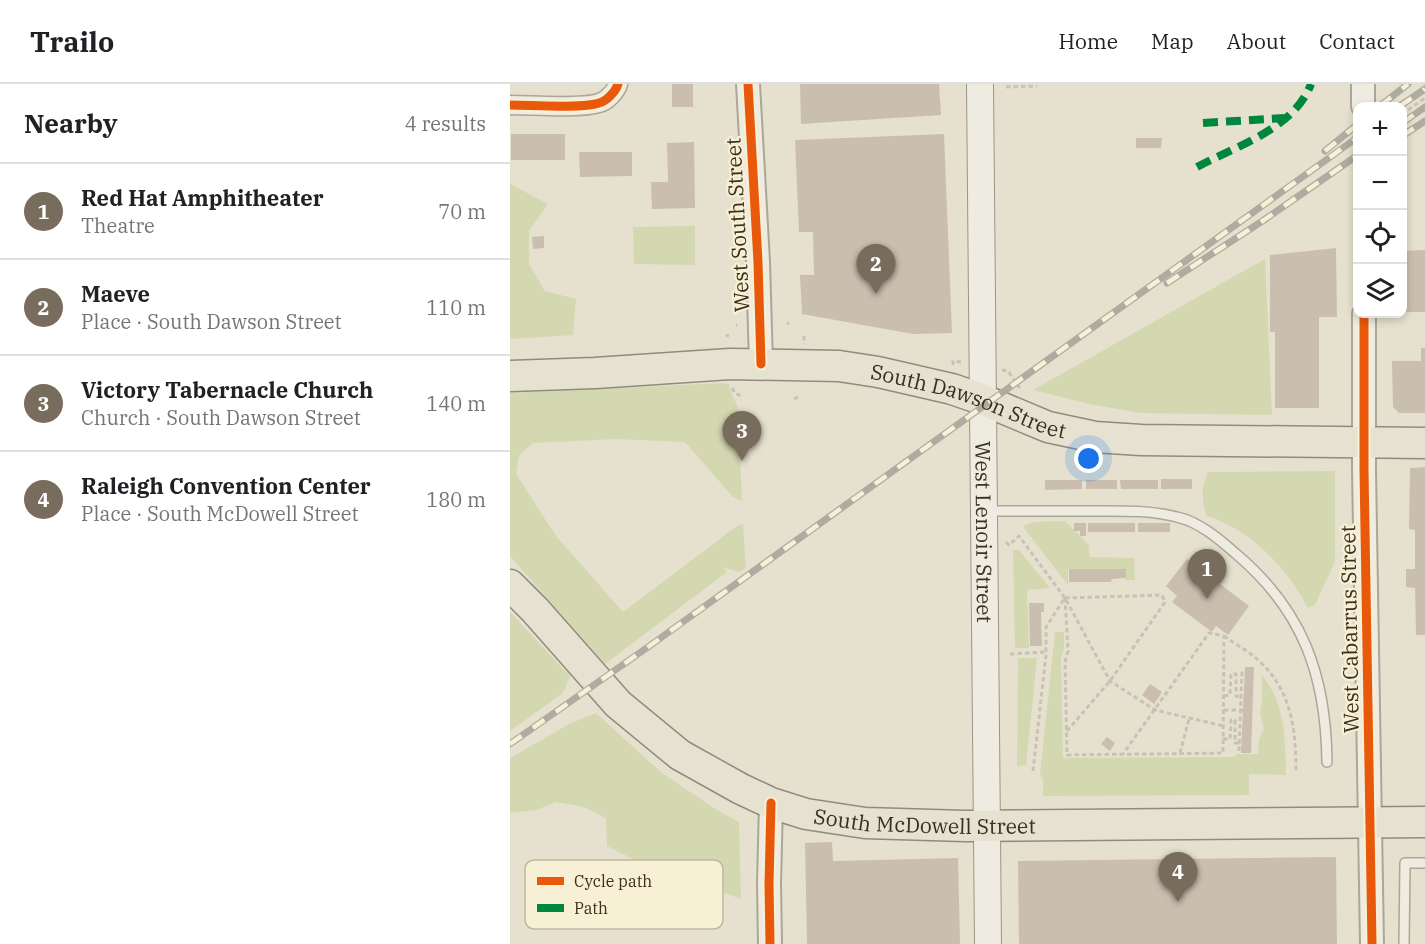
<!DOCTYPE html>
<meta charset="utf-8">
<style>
body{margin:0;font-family:"IBM Plex Serif",serif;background:#f2f2f2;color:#202124}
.controls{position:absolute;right:18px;top:18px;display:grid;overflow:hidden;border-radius:12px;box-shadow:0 3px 9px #0003}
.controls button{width:54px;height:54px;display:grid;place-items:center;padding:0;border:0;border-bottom:2px solid #e0e0e0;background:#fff;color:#202124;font:30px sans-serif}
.you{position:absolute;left:579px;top:375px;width:21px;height:21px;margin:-15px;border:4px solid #fff;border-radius:50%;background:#1a73e8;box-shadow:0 0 0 9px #1a73e833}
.badge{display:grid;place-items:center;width:39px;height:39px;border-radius:50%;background:#786d5c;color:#fff;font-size:20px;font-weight:700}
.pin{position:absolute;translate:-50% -50px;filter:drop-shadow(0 2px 3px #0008)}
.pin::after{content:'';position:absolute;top:32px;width:21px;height:18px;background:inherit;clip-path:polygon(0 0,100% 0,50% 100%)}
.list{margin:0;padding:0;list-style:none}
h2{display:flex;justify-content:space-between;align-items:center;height:78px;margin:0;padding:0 24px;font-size:26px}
h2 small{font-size:20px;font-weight:400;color:#757577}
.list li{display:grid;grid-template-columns:39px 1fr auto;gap:18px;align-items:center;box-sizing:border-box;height:96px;padding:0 24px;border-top:2px solid #e0e0e0}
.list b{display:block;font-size:22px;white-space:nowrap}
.list p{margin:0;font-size:20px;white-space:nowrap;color:#757577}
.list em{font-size:20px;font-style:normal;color:#757577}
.icon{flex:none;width:33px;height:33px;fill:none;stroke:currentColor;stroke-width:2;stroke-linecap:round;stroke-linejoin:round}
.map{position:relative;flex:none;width:915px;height:860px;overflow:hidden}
header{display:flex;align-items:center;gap:36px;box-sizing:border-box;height:84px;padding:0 30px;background:#fff;border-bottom:2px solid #e0e0e0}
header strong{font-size:28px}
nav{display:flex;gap:33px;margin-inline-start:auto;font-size:21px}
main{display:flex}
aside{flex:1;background:#fff}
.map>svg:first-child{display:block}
.green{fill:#d4d8b0}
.building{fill:#cabfaf}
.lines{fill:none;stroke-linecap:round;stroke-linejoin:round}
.service-casing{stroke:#aca697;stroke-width:12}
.minor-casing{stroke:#aca697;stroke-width:21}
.tertiary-casing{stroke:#aca697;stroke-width:26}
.secondary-casing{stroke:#9c9587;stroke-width:28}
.primary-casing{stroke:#918b7e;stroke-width:33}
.path{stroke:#c7c2b7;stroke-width:3;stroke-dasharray:4.5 3;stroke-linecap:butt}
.service{stroke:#eeebe0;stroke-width:9}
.minor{stroke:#eeebe0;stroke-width:18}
.tertiary{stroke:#eeebe0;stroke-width:22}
.secondary{stroke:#eeebe0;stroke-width:26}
.primary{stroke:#e6e2d2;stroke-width:30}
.rail-casing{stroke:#aeaba1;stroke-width:7}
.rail{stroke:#f8f0d5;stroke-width:4.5;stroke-dasharray:14;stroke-linecap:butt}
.quiet{stroke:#00873e;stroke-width:8;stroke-dasharray:15 8;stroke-linecap:butt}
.cycleway-casing{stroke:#f8f0d5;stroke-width:13}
.cycleway{stroke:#e8590c;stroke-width:9}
.labels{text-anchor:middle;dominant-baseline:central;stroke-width:4.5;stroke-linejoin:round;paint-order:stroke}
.street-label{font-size:21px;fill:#3c2f1e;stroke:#f8f0d5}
.key{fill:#f8f0d5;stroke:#c0b69e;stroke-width:1.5}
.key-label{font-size:16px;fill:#3c2f1e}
</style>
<header>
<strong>Trailo</strong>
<nav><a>Home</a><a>Map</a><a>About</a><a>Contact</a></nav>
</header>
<main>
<aside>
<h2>Nearby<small>4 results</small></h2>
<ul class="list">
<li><span class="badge">1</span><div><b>Red Hat Amphitheater</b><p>Theatre</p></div><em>70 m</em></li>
<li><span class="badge">2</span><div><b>Maeve</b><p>Place · South Dawson Street</p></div><em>110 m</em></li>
<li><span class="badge">3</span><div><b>Victory Tabernacle Church</b><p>Church · South Dawson Street</p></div><em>140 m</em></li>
<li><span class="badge">4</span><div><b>Raleigh Convention Center</b><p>Place · South McDowell Street</p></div><em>180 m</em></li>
</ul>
</aside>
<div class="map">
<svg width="915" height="860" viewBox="0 0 915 860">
<rect width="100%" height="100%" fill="#e6e1ce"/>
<g class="green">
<path d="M0,100L38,120L19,147V180L35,207L66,215L63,251L0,255Z"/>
<path d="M185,142V181L124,180L123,143Z"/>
<path d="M755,175L762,331L630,329L579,320L523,306Z"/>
<path d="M214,299L219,300C220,310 226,315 228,325L232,417L223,413L175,358L107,355L23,359L9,371L6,390L46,452L113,528L227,442L233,440L236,484L229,488L212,483L217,488L95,580L0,472V309Z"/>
<path d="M825,387V477L805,521L798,524C778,485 740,445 697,432C691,414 691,405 698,388Z"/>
<path d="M555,437L579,461L580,473L624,474L625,496H615L614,485H558V501L513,443C523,435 542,438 555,437Z"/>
<path d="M503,466H509L540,504L517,506L519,564H505Z"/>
<path d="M0,528L60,592L53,609L0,647Z"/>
<path d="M545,548H554V565L551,573L553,674L725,673L726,670H748L749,655L754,645L750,629L752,618V591C776,621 775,655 776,691L739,690V711L533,712V695L530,691Z"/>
<path d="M508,574H527L516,681L507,682Z"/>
<path d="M86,629L152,689L207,726L229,738L231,815L127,777L97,762L96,734L74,723L46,718L26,726L0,729V674L59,640Z"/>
</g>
<g class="building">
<rect x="162" y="0" width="21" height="23"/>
<path d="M290,0H429L431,31L291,40Z"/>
<rect x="1" y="50" width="54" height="26"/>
<path d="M434,50L442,249L403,250L292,230L290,191H304L303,148H289L285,56Z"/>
<path d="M626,54H652L651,64H626Z"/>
<path d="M184,58L185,124L142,125L141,98H158L157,59Z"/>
<path d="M69,68H122V92L70,93Z"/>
<path d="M34,152V164L23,165L22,153Z"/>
<path d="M826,164L827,233H809V324H765V248H760V171Z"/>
<path d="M915,166V228H892V167Z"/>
<path d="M911,264H915V329H889L883,323L882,277H911Z"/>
<path d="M915,383V551H906L905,504L896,503V485H905V446L899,445L900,384Z"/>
<rect x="651" y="395" width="31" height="10"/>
<path d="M535,396H572V405L535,406Z"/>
<rect x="576" y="396" width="31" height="9"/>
<path d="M610,396H648V405H611Z"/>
<path d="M564,439H576V452H570V447H564Z"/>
<rect x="578" y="439" width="47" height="9"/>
<rect x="628" y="439" width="32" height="9"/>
<path d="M677,475L739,522L718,551L706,542L702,548L662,518L667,512L656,502Z"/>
<path d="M559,485H616V494L602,495L601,498H559Z"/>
<path d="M519,519H534V528H531L532,562H520Z"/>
<path d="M735,583H744L741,669H731Z"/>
<path d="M640,600L652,608L644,620L632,611Z"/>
<path d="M597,653L605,659L600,667L591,660Z"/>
<path d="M322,758L323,777L448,774L450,860H297L295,759Z"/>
<path d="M826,773L827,860H509L508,777Z"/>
</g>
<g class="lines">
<g class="service-casing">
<g id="service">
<path d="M475,427C512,427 548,427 585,427C612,427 640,426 667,433C689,438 708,454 725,469C793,526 816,591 817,678"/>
<path d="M894,860L895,779H915"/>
</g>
</g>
<g class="minor-casing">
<path id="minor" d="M0,21C22,21 70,25 89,19C97,17 106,7 108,0"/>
</g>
<g class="tertiary-casing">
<g id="tertiary">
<path d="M238,0L248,178L251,280"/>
<path d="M853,0V22"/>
<path d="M854,230V386L862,860"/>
<path d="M260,860L259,800L261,719"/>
</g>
</g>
<g class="secondary-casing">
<g id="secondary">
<path id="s1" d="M470,0L478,860"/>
</g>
</g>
<g class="primary-casing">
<g id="primary">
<path id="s2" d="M0,292L85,289L220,280L329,282L368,288L442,305L471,315L538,343L585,353L631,356L915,359"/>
<path id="s3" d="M0,501L25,526L108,620L170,671L231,705L261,719L296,730L355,739L455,742L915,738"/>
</g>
</g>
<g class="path">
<path d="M496,3L527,2"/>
<path d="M892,30L915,14"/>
<path d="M277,240L279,239"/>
<path d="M226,241H227"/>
<path d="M217,250L218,253"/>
<path d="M294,252V260"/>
<path d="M443,281V277L451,278"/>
<path d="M492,286L498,287L511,306"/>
<path d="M222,304L225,309L231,312"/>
<path d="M284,315L288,313"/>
<path d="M496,458L499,461L509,452L555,514L600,597L645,626L714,642"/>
<path d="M555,514L558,567L555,578L557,671C609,670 661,670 713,669L714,552L699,549L613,670"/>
<path d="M555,514L652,511L655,518L600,597L557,647"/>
<path d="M714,552C725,560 738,567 748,576C781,605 786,645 786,686"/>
<path d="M500,570L536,568"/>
<path d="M714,612L720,611L721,590H726V612H731"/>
<path d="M714,626H733"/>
<path d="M713,655H720L721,636H725V659H729"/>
<path d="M729,667L732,586"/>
<path d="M670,669L679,635"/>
<path d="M523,687L536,571V543L554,515"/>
</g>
<use href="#service" class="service"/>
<use href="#minor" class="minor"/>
<use href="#tertiary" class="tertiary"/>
<use href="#secondary" class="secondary"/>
<use href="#primary" class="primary"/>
<g class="rail-casing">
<g id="rail">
<path d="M870,22L898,0"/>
<path d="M890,22L915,5"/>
<path d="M892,39L915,23"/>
<path d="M892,52L915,37"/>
<path d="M815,67L848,40"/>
<path d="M657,199L754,136L848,71"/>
<path d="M0,660L138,563L848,53"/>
</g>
</g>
<use href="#rail" class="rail"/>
<g class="quiet">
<path d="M693,39L774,34"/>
<path d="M687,83C726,62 784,45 801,0"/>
</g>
<g class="cycleway-casing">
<g id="cycleway">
<path d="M238,0L248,178L251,280"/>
<path d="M0,21C22,21 70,25 89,19C97,17 106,7 108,0"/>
<path d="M854,230V386L862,860"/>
<path d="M260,860L259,800L261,719"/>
</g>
</g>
<use href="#cycleway" class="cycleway"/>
</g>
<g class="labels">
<g class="street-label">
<text transform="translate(227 141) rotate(-93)">West South Street</text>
<text stroke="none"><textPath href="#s2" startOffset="464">South Dawson Street</textPath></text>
<text stroke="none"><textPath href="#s1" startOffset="448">West Lenoir Street</textPath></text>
<text transform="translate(839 545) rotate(-91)">West Cabarrus Street</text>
<text stroke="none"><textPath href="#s3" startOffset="500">South McDowell Street</textPath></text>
</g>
</g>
<rect x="15" y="776" width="198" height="69" rx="9" class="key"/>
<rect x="27" y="793" width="27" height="8" fill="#e8590c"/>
<rect x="27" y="820" width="27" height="8" fill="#00873e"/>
<g class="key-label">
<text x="64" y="803">Cycle path</text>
<text x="64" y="830">Path</text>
</g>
</svg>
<div class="controls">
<button>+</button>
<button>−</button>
<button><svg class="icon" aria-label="locate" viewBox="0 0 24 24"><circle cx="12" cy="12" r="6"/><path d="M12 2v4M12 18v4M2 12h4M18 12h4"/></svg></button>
<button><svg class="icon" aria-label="layers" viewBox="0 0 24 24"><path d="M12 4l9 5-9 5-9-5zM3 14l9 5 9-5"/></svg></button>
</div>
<div class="you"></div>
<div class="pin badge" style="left:697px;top:515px">1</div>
<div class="pin badge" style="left:366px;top:210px">2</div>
<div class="pin badge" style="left:232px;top:377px">3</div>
<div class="pin badge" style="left:668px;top:818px">4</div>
</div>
</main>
